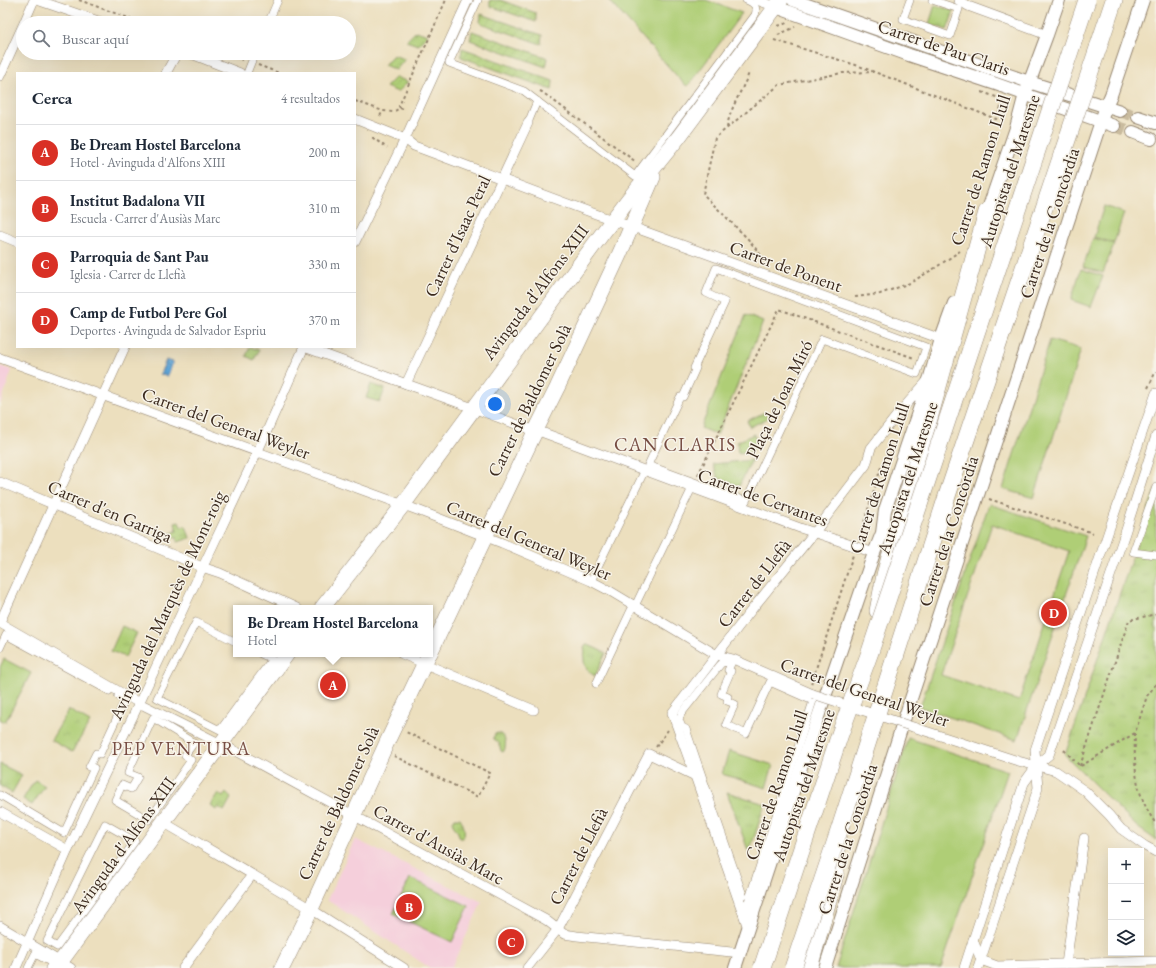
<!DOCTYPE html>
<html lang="es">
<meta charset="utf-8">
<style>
body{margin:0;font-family:"EB Garamond",serif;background:#f6f6f7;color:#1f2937}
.controls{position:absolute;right:12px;bottom:12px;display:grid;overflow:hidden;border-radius:0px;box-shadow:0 4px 16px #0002}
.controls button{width:36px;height:36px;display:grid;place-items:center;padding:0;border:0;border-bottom:1px solid #e0e1e3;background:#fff;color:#1f2937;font:20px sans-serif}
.you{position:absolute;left:495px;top:404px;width:14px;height:14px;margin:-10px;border:3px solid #fff;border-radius:50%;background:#1a73e8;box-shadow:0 0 0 6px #1a73e833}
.badge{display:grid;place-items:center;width:26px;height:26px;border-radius:50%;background:#d93025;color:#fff;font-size:13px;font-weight:700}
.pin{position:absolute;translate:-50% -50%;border:2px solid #fff;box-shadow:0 1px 4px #0006}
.popup{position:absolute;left:233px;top:605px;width:200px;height:52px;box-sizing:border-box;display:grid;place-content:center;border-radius:0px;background:#fff;filter:drop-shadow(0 1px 3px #0005);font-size:13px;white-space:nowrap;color:#747a83}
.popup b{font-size:15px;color:#1f2937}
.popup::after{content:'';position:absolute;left:50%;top:100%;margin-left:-8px;border:8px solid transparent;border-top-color:#fff}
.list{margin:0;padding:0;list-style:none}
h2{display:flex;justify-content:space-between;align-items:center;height:52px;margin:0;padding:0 16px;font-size:17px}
h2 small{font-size:13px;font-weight:400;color:#747a83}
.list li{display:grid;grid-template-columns:26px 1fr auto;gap:12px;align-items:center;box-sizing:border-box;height:56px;padding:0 16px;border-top:1px solid #e0e1e3}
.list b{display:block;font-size:15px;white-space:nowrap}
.list p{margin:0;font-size:13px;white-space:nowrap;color:#747a83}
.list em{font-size:13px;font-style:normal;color:#747a83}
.icon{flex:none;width:22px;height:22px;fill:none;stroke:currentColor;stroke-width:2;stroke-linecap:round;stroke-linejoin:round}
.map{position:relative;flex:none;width:1156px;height:968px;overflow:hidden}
.search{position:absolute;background:#fff;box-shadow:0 4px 16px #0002;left:16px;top:16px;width:340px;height:44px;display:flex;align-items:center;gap:10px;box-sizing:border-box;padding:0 14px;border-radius:22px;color:#747a83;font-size:15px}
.panel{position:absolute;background:#fff;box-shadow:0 4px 16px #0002;left:16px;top:72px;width:340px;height:276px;border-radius:0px}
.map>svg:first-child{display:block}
.built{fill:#f5cfdb}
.grass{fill:#afce76;stroke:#757c4a;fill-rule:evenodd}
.park{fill:url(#park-tufts);stroke:#757c4a}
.garden{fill:url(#garden-furrows);stroke:#757c4a}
.water{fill:url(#water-waves);stroke:#4d677a}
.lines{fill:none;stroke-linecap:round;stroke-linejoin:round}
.tertiary-tunnel{stroke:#c9bb9e;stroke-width:12;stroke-dasharray:12 6;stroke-linecap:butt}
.pedestrian-casing{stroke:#94846e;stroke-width:8}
.minor-casing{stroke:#94846e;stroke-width:10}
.tertiary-casing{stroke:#94846e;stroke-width:14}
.primary-casing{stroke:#94846e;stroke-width:16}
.motorway-casing{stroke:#94846e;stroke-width:18}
.path{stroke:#94846e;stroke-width:2;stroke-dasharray:3 3;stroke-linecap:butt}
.pedestrian{stroke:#fff;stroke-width:7}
.minor{stroke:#fff;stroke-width:9}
.tertiary{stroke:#fff;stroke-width:12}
.primary{stroke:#fff;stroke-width:15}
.motorway{stroke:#fff;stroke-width:17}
.minor-bridge-casing{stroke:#94846e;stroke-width:10;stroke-linecap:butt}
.motorway-bridge-casing{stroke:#94846e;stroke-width:18;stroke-linecap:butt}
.minor-bridge{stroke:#fff;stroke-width:9}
.motorway-bridge{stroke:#fff;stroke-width:17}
.labels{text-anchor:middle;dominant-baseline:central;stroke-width:3;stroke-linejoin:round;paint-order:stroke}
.street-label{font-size:18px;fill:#3b2a1e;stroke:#f7f3e8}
.neighbourhood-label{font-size:19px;letter-spacing:1px;fill:#774d43;stroke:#f7f3e8}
</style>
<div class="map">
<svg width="1156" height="968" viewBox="0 0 1156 968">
<defs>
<pattern id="park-tufts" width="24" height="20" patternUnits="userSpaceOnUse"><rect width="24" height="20" fill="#afce76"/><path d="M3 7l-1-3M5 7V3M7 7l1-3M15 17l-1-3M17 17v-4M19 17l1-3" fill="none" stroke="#97b166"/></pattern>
<pattern id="garden-furrows" width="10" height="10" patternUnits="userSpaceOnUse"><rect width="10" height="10" fill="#afce76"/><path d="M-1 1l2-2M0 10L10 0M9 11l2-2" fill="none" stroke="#97b166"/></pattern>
<pattern id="water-waves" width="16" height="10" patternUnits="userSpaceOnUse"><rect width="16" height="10" fill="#5fa4d5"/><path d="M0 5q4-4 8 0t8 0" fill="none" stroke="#5086ac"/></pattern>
</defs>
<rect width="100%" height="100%" fill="#f7f3e8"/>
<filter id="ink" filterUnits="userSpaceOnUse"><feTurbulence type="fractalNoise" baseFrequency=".025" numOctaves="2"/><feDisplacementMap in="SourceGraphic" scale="8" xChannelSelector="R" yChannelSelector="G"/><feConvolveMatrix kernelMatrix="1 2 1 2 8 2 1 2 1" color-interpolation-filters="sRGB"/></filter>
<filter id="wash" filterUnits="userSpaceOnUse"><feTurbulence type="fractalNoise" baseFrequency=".012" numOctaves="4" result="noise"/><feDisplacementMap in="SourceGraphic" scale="16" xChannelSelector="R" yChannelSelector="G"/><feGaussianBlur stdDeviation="0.9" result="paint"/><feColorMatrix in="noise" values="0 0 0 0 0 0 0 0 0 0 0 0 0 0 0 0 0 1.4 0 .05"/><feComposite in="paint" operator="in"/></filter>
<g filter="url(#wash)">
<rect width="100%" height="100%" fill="#ecdfbe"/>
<g class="built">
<path d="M0,366L12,370L0,405Z"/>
<path d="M355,839L482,902L451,968H430L327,900Z"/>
</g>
<g class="grass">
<path d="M609,0H706L742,13L688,86L684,84Z"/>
<path d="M1104,206L1124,213L1114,243L1094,237Z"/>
<path d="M1093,238L1114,244L1103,273L1083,267Z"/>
<path d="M1081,269L1103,276L1091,307L1071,300Z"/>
<path d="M746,315L763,322L717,435L701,428Z"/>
<path d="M1050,340L1081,349L1034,498L1003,489Z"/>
<path d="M989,504L1086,536L1017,740L920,707ZM992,524L1069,551L1019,701L941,675Z"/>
<path d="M4,659L31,673L5,722L0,719V667Z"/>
<path d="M908,738L1008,771L941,968H836Z"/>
<path d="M729,751L773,765L766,788L722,774Z"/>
<path d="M410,878L469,906L452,942L393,914Z"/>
</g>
<g class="park">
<path d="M935,5L954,11L947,30L929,24Z"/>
<path d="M250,347L259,350L254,360L246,356Z"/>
<path d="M371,384L385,389L380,402L366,398Z"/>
<path d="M765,412L768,418L750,427L747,421Z"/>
<path d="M754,434L757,442L753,451L738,453L737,442Z"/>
<path d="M752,460L739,486L718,478L713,464Z"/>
<path d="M1156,487V840L1137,827L1065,755Z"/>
<path d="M179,522L181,527L186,526L190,538L178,542L176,537L171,539L169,534L177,531L175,523Z"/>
<path d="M122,626L137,633L125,657L111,651Z"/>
<path d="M586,644L606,653L595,676C588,672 583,665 584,657C585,653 585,651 584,647Z"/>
<path d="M69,710L90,722L72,752L51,740Z"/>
<path d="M498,733C506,736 507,744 504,751L503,752L501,751L499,743L493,738L495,734Z"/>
<path d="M0,764L22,775L12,793L0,786Z"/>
<path d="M35,780L45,786L32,805L23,799Z"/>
<path d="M727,792L765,804L749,853Z"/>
<path d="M218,793L223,797L226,793L231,798L224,811L218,807L216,810L210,805Z"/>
<path d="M455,818H460C464,824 466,832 463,838H460L457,830L453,825V821Z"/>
</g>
<g class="garden">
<path d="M490,0H500L536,13V22L490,6Z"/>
<path d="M481,14L542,35L541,44L480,23Z"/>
<path d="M416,31L428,35L418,45L406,41Z"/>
<path d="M472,31L548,58L546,67L470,40Z"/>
<path d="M462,48L553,81L552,90L461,57Z"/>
<path d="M393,55L405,59L396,70L384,65Z"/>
<path d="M396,77L408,82L398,92L386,87Z"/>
</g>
<path class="water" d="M166,360L173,362L167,377L160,374Z"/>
</g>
<g filter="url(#ink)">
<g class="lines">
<g class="tertiary-tunnel">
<path d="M1120,111L1138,117"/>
<path d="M1114,126L1133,132"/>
</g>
<g class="pedestrian-casing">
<g id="pedestrian">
<path d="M478,0L449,63L524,91L635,176L755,15C758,7 754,3 746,0"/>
<path d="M910,0L903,19L950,36L959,9L932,0"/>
<path d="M268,23L278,0"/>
<path d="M247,73L255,53"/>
<path d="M528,123L537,101"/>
<path d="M716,268L926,347L917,374L822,339L746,501L648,465L680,397H683L696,368H694L725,302L706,293Z"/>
<path d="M1156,487L1133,552L1156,555"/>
<path d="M591,581L645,470"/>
<path d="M236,642L196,622L157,698L220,730L272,659L261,654"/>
<path d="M0,648L6,635L109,691"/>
<path d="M727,662L731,664L728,670L731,671L721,694L728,697L727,701L735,704L726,724L746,734L770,682L813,701L745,911L740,898L743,895L686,729L682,727L679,720L681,714L720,665L722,663Z"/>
<path d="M596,684L631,610L635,606L692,488"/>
<path d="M153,718L194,743L185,755L191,760L149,820L115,800L122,785L131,789L138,777L128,773Z"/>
<path d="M0,795L64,833L94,768L89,767L96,753L100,754L125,700L118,696"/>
<path d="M105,824L135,841L57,947L47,941Z"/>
<path d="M28,968L35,954L52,963L49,968"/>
</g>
</g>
<g class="minor-casing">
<g id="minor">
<path d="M37,0L104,23"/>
<path d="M757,0L776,7"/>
<path d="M958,0L968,6L1047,35"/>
<path d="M24,23L34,0"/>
<path d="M189,53L240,73"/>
<path d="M166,73L177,53"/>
<path d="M0,76L23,25"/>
<path d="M355,119L405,139L414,146C490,174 565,204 641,230L941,339"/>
<path d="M0,235L17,242"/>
<path d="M355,242L405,139L468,0"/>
<path d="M304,347L473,408L521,426L544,433L800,528L825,536L874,553"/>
<path d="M0,358L420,511L502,543L591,581L610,591L717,655L733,659L813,694"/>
<path d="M406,384L528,123"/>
<path d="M0,482L202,567L220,573L297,608"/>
<path d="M0,622L125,347"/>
<path d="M0,623L139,703L239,753L546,920L564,934L577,936L741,953"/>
<path d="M402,654L534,710"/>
<path d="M913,727L1018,761L1056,771L1085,791L1109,815L1121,829L1145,846L1156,852"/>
<path d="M0,812L68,850"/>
<path d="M163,822L311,909L404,968"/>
<path d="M0,926L71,968"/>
<path d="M748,928L695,776L672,713L753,608L818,528L866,465L871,448L897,415L928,380"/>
<path d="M973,940L981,960L997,966L1156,961"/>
<path d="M1066,964L1084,838"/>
<path d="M16,968L68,850L134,714L207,558L262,442L304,347"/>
<path d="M183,968L252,875"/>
<path d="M527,968L558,929L649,754L695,776"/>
<path d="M964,968L1024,783L1037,765L1049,755L1125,533L1156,436"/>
<path d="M978,968L1038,788L1035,750L1111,524L1156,393"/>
</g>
</g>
<g class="tertiary-casing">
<g id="tertiary">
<path d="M793,0L1029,82L1120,111"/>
<path d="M776,7L909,55L996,84L1114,126"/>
<path d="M1138,117L1156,123"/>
<path d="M1133,132L1151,139"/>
<path d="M985,218L1016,128L1025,94L1047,35L1059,0"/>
<path d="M735,968L805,755L874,553L882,533L885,510L930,377L941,339L954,303"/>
<path d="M825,968L902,726L1106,106L1111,95L1143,0"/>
</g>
</g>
<g class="primary-casing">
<g id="primary">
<path d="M322,608L403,505L599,238L627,201L678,138L781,0"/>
<path d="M430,653L532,438L557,388L620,253L653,177"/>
<path d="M56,968L287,654"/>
<path d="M282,968L311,909L388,740L429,654"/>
</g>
</g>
<g class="motorway-casing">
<g id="motorway">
<path d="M1098,48L1114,0"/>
<path d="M878,611L885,575L987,212"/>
<path d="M809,968L835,875L837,846"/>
</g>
</g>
<g class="path">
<path d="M79,0L142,23"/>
<path d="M778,26L787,23"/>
<path d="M778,35L795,27"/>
<path d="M774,40L859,66L996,119L1004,100L1003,99"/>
<path d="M224,53L242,60"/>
<path d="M258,65L279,73"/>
<path d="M540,91L542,92L636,162"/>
<path d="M982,92L999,98"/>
<path d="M355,101L383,111L393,112L400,108L399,106L446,0"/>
<path d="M400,108L405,110"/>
<path d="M380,116L383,111"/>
<path d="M727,127C730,108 742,91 749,73"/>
<path d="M373,137V138L387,148"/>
<path d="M768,264L748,239L703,194L715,138L779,85L842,73L873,72"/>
<path d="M855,297L880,294L910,283L935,268L960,251"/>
<path d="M1148,388L1156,371"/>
<path d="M698,475L779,309L914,358"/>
<path d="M989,499L1093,533"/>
<path d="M859,539L882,464"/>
<path d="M811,684L853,555"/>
<path d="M919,710L933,716"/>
<path d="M1135,733C1134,769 1135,794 1156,824"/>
<path d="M656,747L668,730"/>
<path d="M1064,750L1080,766"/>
<path d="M394,756L478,797L490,773L406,732"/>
<path d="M1080,766L1129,620L1156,614"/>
<path d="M1081,766L1135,733L1147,696L1156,684"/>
</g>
<use href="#pedestrian" class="pedestrian"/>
<use href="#minor" class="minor"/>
<use href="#tertiary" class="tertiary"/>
<use href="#primary" class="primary"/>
<use href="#motorway" class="motorway"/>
<g class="minor-bridge-casing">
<path id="minor-bridge" d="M813,694L913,727"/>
</g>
<g class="motorway-bridge-casing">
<g id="motorway-bridge">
<path d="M762,968L840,734L870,652L1087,0"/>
<path d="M793,968L839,831L948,493L1098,48"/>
</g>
</g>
<use href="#minor-bridge" class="minor-bridge"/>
<use href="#motorway-bridge" class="motorway-bridge"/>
</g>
</g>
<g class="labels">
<g class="street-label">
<text transform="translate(944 47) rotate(19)">Carrer de Pau Claris</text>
<text transform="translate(980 170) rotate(-72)">Carrer de Ramon Llull</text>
<text transform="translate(1009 171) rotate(-72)">Autopista del Maresme</text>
<text transform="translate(1049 223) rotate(-72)">Carrer de la Concòrdia</text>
<text transform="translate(457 236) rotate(-65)">Carrer d'Isaac Peral</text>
<text transform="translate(786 266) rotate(20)">Carrer de Ponent</text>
<text transform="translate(535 292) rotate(-53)">Avinguda d'Alfons XIII</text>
<text transform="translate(779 399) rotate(-64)">Plaça de Joan Miró</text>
<text transform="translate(529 400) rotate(-64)">Carrer de Baldomer Solà</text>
<text transform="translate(226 423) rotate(20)">Carrer del General Weyler</text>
<text transform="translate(879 478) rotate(-72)">Carrer de Ramon Llull</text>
<text transform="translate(907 478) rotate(-72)">Autopista del Maresme</text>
<text transform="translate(763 497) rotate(20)">Carrer de Cervantes</text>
<text transform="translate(110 511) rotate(23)">Carrer d'en Garriga</text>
<text transform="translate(948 531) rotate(-72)">Carrer de la Concòrdia</text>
<text transform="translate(529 540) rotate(23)">Carrer del General Weyler</text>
<text transform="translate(754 583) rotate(-52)">Carrer de Llefià</text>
<text transform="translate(167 605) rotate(-65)">Avinguda del Marquès de Mont-roig</text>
<text transform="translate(865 692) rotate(19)">Carrer del General Weyler</text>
<text transform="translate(776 785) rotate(-71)">Carrer de Ramon Llull</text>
<text transform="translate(803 785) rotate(-71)">Autopista del Maresme</text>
<text transform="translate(338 803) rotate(-65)">Carrer de Baldomer Solà</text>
<text transform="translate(847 839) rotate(-72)">Carrer de la Concòrdia</text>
<text transform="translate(439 844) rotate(29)">Carrer d'Ausiàs Marc</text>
<text transform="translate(123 845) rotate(-54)">Avinguda d'Alfons XIII</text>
<text transform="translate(578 856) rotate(-63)">Carrer de Llefià</text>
</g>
<g class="neighbourhood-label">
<text x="675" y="444">CAN CLARIS</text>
<text x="181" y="748">PEP VENTURA</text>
</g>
</g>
</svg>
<div class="controls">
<button>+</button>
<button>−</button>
<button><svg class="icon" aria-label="layers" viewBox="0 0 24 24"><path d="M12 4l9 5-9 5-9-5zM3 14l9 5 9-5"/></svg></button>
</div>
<div class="you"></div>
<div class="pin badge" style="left:333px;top:685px">A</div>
<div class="popup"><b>Be Dream Hostel Barcelona</b>Hotel</div>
<div class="pin badge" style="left:409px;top:907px">B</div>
<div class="pin badge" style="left:511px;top:942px">C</div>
<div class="pin badge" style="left:1054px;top:613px">D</div>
<div class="search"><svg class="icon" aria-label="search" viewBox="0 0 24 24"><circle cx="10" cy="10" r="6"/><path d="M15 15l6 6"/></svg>Buscar aquí</div>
<section class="panel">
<h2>Cerca<small>4 resultados</small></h2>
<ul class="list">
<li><span class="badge">A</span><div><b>Be Dream Hostel Barcelona</b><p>Hotel · Avinguda d'Alfons XIII</p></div><em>200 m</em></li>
<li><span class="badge">B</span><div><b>Institut Badalona VII</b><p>Escuela · Carrer d'Ausiàs Marc</p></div><em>310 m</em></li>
<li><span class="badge">C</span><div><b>Parroquia de Sant Pau</b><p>Iglesia · Carrer de Llefià</p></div><em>330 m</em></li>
<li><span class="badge">D</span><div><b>Camp de Futbol Pere Gol</b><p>Deportes · Avinguda de Salvador Espriu</p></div><em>370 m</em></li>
</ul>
</section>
</div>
